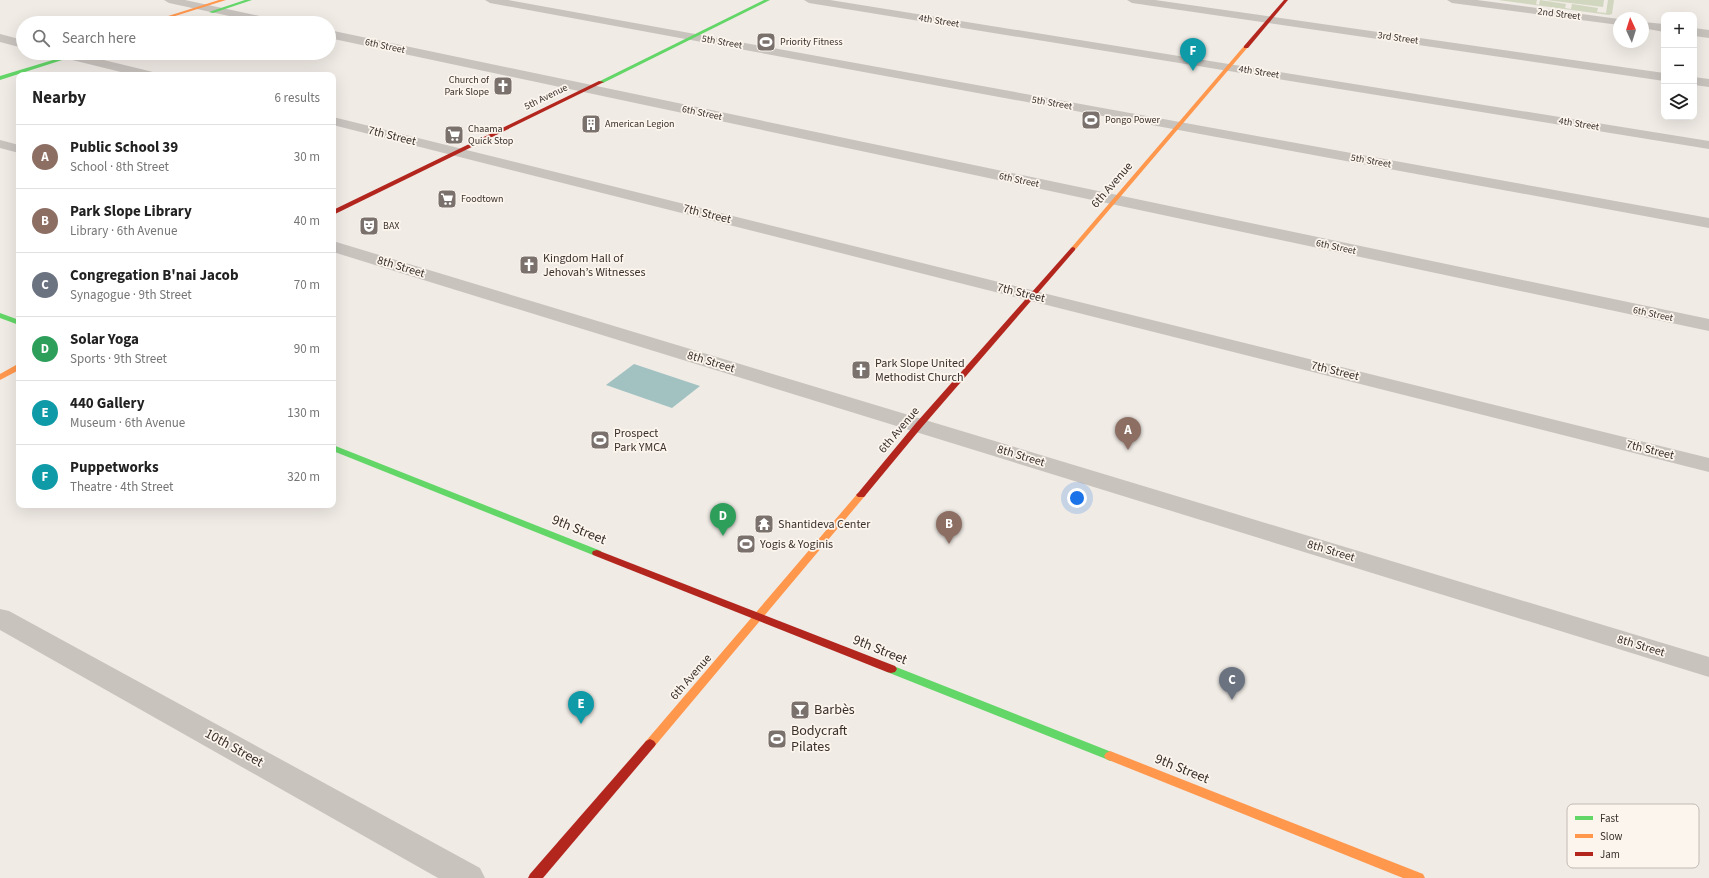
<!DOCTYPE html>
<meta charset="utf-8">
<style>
body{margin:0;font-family:"Source Sans 3",sans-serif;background:#f6f6f6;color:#222}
.controls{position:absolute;right:12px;top:12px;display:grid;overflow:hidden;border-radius:8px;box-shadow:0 4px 16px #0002}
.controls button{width:36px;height:36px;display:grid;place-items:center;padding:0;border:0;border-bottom:1px solid #e0e0e0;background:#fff;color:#222;font:20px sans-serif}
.compass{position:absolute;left:1613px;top:12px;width:36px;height:36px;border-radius:50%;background:#fff;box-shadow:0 4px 16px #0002;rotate:356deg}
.you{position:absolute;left:1077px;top:498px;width:14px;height:14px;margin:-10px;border:3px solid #fff;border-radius:50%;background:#1a73e8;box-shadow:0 0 0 6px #1a73e833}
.badge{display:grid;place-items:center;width:26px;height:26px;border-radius:50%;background:#0b8043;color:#fff;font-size:13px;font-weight:700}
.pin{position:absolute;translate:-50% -33px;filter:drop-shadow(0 1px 2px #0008)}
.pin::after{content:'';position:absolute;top:21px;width:14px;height:12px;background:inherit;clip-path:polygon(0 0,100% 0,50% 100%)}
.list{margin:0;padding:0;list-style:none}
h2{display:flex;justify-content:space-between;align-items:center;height:52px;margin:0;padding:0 16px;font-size:17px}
h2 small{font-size:13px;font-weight:400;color:#767676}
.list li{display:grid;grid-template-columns:26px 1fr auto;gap:12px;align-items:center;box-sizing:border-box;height:64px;padding:0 16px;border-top:1px solid #e0e0e0}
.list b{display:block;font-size:15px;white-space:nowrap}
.list p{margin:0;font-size:13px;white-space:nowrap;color:#767676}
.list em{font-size:13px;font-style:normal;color:#767676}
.icon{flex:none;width:22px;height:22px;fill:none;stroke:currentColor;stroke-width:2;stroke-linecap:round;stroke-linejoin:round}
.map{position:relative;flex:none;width:1709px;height:878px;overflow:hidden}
.search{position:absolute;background:#fff;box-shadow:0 4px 16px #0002;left:16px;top:16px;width:320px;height:44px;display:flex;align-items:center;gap:10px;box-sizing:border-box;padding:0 14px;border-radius:22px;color:#767676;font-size:15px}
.panel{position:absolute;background:#fff;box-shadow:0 4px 16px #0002;left:16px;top:72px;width:320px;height:436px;border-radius:8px}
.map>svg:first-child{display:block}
.green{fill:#d1d6bf}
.water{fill:#a1c2c1}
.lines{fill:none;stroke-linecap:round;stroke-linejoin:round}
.street{fill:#c9c3be;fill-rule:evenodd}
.fast{fill:#63d668;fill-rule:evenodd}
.slow{fill:#ff974d;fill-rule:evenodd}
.jam{fill:#b3261e;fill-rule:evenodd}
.labels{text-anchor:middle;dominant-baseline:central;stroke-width:3.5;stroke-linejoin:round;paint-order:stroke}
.far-street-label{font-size:10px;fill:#3b302b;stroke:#fbf5ee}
.far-poi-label{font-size:10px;fill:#3b302b;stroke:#fbf5ee;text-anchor:start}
.street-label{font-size:12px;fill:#3b302b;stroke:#fbf5ee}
.poi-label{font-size:12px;fill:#3b302b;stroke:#fbf5ee;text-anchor:start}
.near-street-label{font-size:14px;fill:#3b302b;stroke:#fbf5ee}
.near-poi-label{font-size:14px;fill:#3b302b;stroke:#fbf5ee;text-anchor:start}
.key{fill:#fbf5ee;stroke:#c1bab4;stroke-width:1}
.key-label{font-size:11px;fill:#3b302b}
</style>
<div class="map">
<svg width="1709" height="878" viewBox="0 0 1709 878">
<rect width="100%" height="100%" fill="#f0ebe5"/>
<g class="green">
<path d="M1498,0H1537L1536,4L1539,5L1540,0L1566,4L1565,8L1571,9L1572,4L1598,8L1597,12L1606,13L1608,0H1614L1612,14L1609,15Z"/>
<path d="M1546,0H1604L1603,7Z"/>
</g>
<path class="water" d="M634,364L700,386L672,408L606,385Z"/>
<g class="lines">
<g class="street">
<path d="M164,0H185L278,20L282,21L284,23H262L169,3Z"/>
<path d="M485,0H508L1709,218V228L490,3Z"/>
<path d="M804,0H830L1709,141V149L809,3Z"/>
<path d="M1127,0H1155L1664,73V81L1132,3Z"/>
<path d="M1447,0H1477L1619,19V25L1452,3Z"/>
<path d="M1643,22L1664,24V32L1643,28Z"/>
<path d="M1694,28L1709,30V38L1694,36Z"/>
<path d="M329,30L1709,319V331L329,38Z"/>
<path d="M0,34L23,40V48L0,42Z"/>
<path d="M54,53H75L153,72L154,75H133L56,56Z"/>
<path d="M1694,77L1709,79V87L1694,85Z"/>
<path d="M333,117L1709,458V472L333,125Z"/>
<path d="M0,140L19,145V153L0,148Z"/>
<path d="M333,241L1709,657V677L333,252Z"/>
<path d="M0,609L9,611L480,868L485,878H438L0,630Z"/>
</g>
<g class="fast">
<path d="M245,0H252L213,13L209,12Z"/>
<path d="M764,0H770L603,83L598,82Z"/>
<path d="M76,53H84L0,80V76Z"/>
<path d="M0,313L19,320V325L0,318Z"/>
<path d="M333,445L601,551L602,553L601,555H593L333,451Z"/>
<path d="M891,665L1114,753L1116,756L1114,759L1110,761L1106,759L887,672L885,669L887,666Z"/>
</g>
<g class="slow">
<path d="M219,0H226L153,23H146Z"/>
<path d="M1244,46L1248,47L1075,250H1071V248Z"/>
<path d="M16,365H19V370L0,380V374Z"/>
<path d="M861,492L864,493L866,495L864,497L654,747L650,749L646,747L644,744L646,741L858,493Z"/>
<path d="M1110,751L1423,874L1425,878H1403L1106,759L1104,756L1106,753Z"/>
</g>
<g class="jam">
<path d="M1284,0H1288L1248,48H1244V46Z"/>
<path d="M599,81L604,82L333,215V210Z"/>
<path d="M1073,247L1075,248V250L922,427L864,497H858L856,495L858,493L916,423L1071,248Z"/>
<path d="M597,550L895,666L897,669L895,672L891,673L887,672L593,555L592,553L593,551Z"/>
<path d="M650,739L654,741L656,744L654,747L543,878H528L530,874L646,741Z"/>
</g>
</g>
<defs>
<g id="stadium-square" transform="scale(1)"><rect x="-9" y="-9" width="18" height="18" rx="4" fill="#7a716c" stroke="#fbf5ee"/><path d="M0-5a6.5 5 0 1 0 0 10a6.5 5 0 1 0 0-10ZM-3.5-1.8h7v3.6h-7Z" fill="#fff"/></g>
<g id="church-square" transform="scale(1)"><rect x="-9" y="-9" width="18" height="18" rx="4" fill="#7a716c" stroke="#fbf5ee"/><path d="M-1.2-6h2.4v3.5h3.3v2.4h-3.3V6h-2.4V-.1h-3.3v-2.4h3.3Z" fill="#fff"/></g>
<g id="building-square" transform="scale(1)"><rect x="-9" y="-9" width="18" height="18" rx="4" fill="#7a716c" stroke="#fbf5ee"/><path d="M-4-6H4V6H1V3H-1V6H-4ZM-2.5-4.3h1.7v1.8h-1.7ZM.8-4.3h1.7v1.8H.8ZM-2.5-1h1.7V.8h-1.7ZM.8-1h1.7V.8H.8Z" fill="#fff"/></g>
<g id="supermarket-square" transform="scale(1)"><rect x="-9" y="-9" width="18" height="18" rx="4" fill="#7a716c" stroke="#fbf5ee"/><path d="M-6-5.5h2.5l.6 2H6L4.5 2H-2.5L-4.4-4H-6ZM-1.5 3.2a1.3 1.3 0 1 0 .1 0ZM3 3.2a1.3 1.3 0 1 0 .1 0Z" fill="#fff"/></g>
<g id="theatre-square" transform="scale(1)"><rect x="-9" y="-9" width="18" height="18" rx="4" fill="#7a716c" stroke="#fbf5ee"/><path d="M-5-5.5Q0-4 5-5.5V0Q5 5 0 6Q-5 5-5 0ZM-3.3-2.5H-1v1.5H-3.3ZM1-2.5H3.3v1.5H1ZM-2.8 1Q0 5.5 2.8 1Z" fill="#fff"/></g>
<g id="temple-square" transform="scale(1)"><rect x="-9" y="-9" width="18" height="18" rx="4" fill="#7a716c" stroke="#fbf5ee"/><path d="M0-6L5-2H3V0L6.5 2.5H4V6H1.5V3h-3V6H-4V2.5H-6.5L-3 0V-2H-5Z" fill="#fff"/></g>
<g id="bar-square" transform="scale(1)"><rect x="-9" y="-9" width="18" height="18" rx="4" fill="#7a716c" stroke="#fbf5ee"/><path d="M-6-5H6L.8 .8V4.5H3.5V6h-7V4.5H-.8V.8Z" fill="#fff"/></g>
</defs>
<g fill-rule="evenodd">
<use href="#stadium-square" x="766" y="42"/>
<use href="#church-square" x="503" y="86"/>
<use href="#stadium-square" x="1091" y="120"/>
<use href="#building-square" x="591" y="124"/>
<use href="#supermarket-square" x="454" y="135"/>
<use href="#supermarket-square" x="447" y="199"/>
<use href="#theatre-square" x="369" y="226"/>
<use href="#church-square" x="529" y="265"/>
<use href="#church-square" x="861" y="370"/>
<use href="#stadium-square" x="600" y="440"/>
<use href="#temple-square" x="764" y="524"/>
<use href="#stadium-square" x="746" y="544"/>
<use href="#bar-square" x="800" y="710"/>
<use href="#stadium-square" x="777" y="739"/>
</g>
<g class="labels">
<g class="far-street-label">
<text transform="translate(1559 14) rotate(7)">2nd Street</text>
<text transform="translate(939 21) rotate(9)">4th Street</text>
<text transform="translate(1398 38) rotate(8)">3rd Street</text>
<text transform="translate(722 42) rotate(10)">5th Street</text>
<text transform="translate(385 46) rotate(12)">6th Street</text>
<text transform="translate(1259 72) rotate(9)">4th Street</text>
<text transform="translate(546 97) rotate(-26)">5th Avenue</text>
<text transform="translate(1052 103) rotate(10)">5th Street</text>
<text transform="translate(702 113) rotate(12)">6th Street</text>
<text transform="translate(1579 124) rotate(9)">4th Street</text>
<text transform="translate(1371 161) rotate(10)">5th Street</text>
<text transform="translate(1019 180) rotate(12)">6th Street</text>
<text transform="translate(1336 247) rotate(12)">6th Street</text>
<text transform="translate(1653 314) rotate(12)">6th Street</text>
</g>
<g class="far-poi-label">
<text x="780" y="42">Priority Fitness</text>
<text x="489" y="80" text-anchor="end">Church of<tspan x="489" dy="12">Park Slope</tspan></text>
<text x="1105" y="120">Pongo Power</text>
<text x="605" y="124">American Legion</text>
<text x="468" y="129">Chaama<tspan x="468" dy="12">Quick Stop</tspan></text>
<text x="461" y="199">Foodtown</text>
<text x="383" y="226">BAX</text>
</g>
<g class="street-label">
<text transform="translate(392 136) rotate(14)">7th Street</text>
<text transform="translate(1112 185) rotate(-49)">6th Avenue</text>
<text transform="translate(707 214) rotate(14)">7th Street</text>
<text transform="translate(401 267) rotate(17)">8th Street</text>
<text transform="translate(1021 293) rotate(14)">7th Street</text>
<text transform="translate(711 362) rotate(17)">8th Street</text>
<text transform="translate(1335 371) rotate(14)">7th Street</text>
<text transform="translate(899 430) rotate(-50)">6th Avenue</text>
<text transform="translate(1650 450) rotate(14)">7th Street</text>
<text transform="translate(1021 456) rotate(17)">8th Street</text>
<text transform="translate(1331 551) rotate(17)">8th Street</text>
<text transform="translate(1641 646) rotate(17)">8th Street</text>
<text transform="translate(691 677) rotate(-49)">6th Avenue</text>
</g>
<g class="poi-label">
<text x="543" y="258">Kingdom Hall of<tspan x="543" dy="14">Jehovah’s Witnesses</tspan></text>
<text x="875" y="363">Park Slope United<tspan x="875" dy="14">Methodist Church</tspan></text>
<text x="614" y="433">Prospect<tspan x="614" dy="14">Park YMCA</tspan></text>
<text x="778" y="524">Shantideva Center</text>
<text x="760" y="544">Yogis &amp; Yoginis</text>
</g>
<g class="near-street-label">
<text transform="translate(579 530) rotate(22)">9th Street</text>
<text transform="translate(880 650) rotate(22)">9th Street</text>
<text transform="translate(234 748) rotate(29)">10th Street</text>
<text transform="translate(1182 769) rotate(22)">9th Street</text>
</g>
<g class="near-poi-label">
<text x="814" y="710">Barbès</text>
<text x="791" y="731">Bodycraft<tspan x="791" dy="16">Pilates</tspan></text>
</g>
</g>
<rect x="1567" y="804" width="132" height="64" rx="6" class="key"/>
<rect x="1575" y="816" width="18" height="4" fill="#63d668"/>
<rect x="1575" y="834" width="18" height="4" fill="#ff974d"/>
<rect x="1575" y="852" width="18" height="4" fill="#b3261e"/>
<g class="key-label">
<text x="1600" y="822">Fast</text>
<text x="1600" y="840">Slow</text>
<text x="1600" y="858">Jam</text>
</g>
</svg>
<div class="controls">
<button>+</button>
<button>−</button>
<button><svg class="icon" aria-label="layers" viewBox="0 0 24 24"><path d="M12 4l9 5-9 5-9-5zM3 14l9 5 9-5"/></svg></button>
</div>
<svg class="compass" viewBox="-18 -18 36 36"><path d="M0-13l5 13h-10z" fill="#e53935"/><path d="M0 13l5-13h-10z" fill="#767676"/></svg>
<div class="you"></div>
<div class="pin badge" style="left:1128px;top:450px;background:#8d6e63">A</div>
<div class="pin badge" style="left:949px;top:544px;background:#8d6e63">B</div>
<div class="pin badge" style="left:1232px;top:700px;background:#6b7280">C</div>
<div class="pin badge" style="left:723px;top:536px;background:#2e9e5b">D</div>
<div class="pin badge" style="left:581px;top:724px;background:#0f9aa8">E</div>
<div class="pin badge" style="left:1193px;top:71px;background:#0f9aa8">F</div>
<div class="search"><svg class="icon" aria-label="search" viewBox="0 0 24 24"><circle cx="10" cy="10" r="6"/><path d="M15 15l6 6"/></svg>Search here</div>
<section class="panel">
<h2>Nearby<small>6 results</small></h2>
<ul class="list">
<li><span class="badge" style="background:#8d6e63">A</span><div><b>Public School 39</b><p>School · 8th Street</p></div><em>30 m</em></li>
<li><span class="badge" style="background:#8d6e63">B</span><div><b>Park Slope Library</b><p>Library · 6th Avenue</p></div><em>40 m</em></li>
<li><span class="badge" style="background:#6b7280">C</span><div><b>Congregation B'nai Jacob</b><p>Synagogue · 9th Street</p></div><em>70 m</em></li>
<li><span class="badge" style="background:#2e9e5b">D</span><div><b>Solar Yoga</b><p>Sports · 9th Street</p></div><em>90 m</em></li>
<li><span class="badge" style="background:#0f9aa8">E</span><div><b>440 Gallery</b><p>Museum · 6th Avenue</p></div><em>130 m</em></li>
<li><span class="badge" style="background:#0f9aa8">F</span><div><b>Puppetworks</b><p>Theatre · 4th Street</p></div><em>320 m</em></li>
</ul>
</section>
</div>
